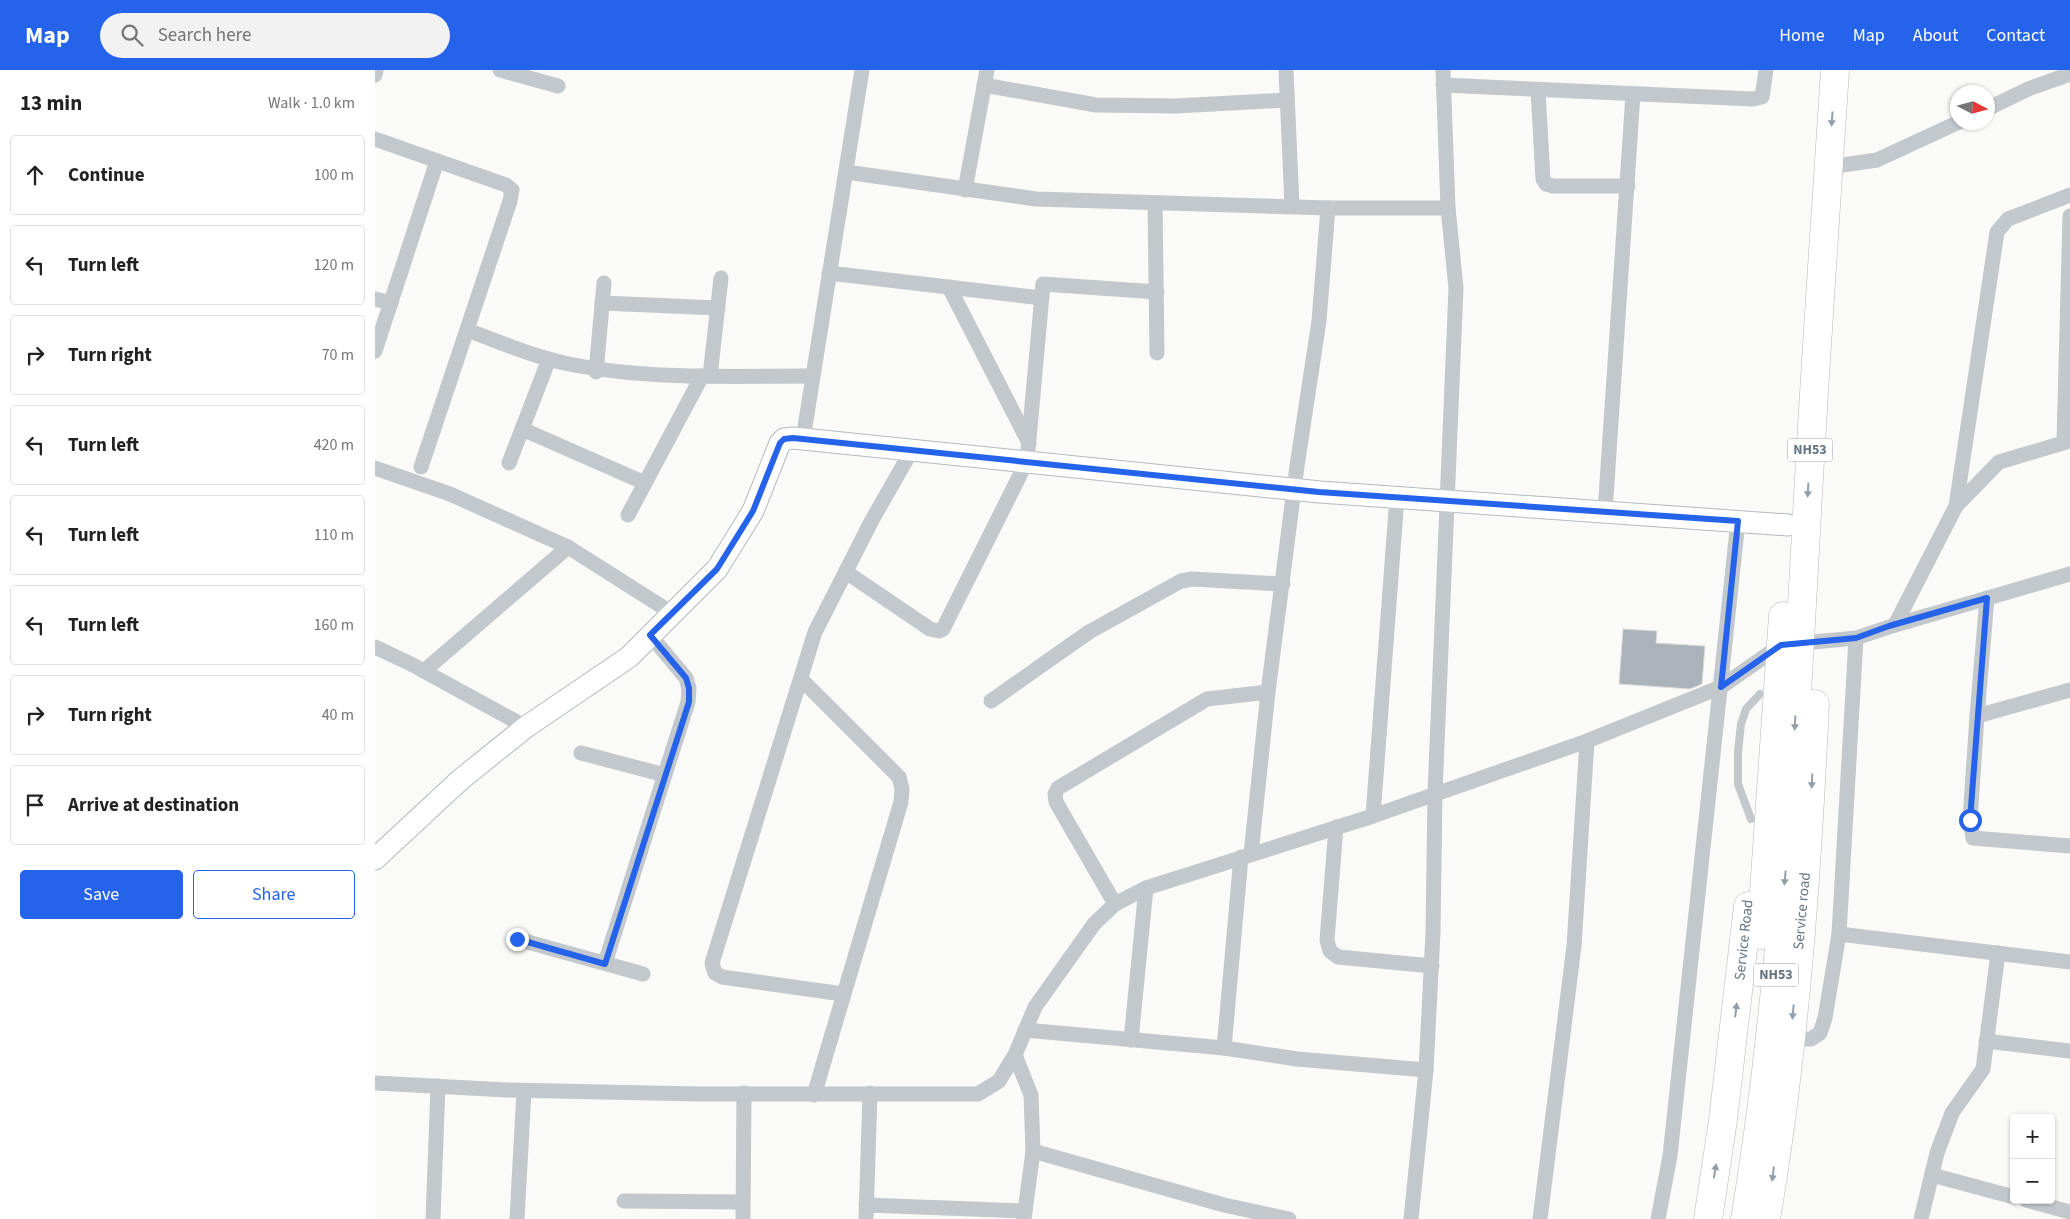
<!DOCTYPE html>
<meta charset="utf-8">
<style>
body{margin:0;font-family:"Source Sans 3",sans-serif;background:#f2f2f2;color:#222}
.controls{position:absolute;right:15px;bottom:15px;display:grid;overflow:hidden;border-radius:5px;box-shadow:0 1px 4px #0004}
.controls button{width:45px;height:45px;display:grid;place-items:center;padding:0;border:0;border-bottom:1px solid #e0e0e0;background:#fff;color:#222;font:25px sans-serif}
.compass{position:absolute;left:1575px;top:15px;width:45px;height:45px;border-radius:50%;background:#fff;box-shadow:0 1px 4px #0004;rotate:96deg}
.stop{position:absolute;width:15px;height:15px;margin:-11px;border:4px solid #2563eb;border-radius:50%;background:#fff}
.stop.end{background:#2563eb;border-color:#fff;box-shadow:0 1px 5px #0008}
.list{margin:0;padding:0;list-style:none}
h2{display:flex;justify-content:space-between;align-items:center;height:65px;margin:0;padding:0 20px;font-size:21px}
h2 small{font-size:16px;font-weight:400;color:#767676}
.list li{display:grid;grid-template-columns:32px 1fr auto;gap:15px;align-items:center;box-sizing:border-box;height:80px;margin:0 10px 10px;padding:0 10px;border:1px solid #e0e0e0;border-radius:5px}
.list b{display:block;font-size:19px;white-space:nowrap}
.list em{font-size:16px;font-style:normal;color:#767676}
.actions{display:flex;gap:10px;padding:15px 20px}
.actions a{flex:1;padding:11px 0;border:1px solid #2563eb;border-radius:5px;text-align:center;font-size:18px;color:#2563eb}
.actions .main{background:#2563eb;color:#fff}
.icon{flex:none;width:28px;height:28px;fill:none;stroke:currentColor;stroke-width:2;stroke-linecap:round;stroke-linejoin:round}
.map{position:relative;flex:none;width:1695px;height:1149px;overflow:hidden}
header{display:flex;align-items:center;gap:30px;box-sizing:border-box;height:70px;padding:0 25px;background:#2563eb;color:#fff}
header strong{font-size:24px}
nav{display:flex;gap:28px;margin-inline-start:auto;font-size:18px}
.search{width:350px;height:45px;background:#f2f2f2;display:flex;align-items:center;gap:12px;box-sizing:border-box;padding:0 18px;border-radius:28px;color:#767676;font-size:19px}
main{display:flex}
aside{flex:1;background:#fff}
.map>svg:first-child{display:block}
.building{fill:#aab3b9;stroke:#dcdcda}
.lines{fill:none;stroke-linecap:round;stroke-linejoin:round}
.secondary-casing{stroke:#b3babf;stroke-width:23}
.highway-casing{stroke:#b4b9bd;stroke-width:29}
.lane{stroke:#c3c8cc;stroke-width:8}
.street{stroke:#c3c8cc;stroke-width:15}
.secondary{stroke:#fff;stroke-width:21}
.highway{stroke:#fff;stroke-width:28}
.oneway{fill:#939fa8}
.route{stroke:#2563eb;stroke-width:6}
.labels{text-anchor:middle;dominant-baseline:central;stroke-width:5;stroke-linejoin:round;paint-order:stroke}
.shield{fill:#fff;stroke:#939fa8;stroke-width:1}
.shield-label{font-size:14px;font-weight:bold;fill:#657683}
.street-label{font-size:15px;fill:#657683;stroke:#fff}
</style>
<header>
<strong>Map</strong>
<div class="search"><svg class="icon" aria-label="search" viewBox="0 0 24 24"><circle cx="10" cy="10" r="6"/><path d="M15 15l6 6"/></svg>Search here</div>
<nav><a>Home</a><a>Map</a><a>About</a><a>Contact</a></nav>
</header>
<main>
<aside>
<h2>13 min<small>Walk · 1.0 km</small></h2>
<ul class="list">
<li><svg class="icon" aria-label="ahead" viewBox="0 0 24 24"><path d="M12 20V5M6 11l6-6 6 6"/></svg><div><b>Continue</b></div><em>100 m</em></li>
<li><svg class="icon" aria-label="left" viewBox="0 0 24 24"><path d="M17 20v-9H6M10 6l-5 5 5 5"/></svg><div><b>Turn left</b></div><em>120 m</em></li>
<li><svg class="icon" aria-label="right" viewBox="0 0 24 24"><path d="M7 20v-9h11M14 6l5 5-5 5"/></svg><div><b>Turn right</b></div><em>70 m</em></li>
<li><svg class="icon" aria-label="left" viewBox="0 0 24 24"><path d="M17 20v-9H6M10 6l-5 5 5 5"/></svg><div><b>Turn left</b></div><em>420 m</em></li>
<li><svg class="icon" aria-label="left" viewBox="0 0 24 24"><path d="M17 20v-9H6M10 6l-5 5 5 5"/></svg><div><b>Turn left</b></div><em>110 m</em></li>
<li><svg class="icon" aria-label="left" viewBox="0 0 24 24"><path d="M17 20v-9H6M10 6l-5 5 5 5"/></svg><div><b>Turn left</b></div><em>160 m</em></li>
<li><svg class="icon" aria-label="right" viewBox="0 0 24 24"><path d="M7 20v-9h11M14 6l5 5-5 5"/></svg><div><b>Turn right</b></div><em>40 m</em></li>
<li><svg class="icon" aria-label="arrive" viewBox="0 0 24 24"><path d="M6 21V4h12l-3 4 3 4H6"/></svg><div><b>Arrive at destination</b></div></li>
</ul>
<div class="actions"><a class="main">Save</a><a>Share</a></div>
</aside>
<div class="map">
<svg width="1695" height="1149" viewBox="0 0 1695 1149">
<rect width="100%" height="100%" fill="#fafaf8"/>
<path class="building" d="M1248,559L1282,561L1281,573L1330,576L1327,614L1315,619L1244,614Z"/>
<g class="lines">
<g class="secondary-casing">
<path id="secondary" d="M0,789L85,710L151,657L254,587L342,499L378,441L405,373L409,369L418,368L945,422L1413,455"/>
</g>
<g class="highway-casing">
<g id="highway">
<path d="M1386,865L1408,546"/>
<path d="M1333,1149L1348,1050L1373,836"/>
<path d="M1370,1149C1408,922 1418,692 1431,463C1439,308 1450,154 1460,0"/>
<path d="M1391,1149C1420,979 1432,806 1440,634"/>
</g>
</g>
<path class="lane" d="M1376,749L1363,714V682L1366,654L1371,639L1385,624"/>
<g class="street">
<path d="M125,0L183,16"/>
<path d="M911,0L917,136"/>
<path d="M0,5L1,0"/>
<path d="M609,15L721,35L801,36L912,30"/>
<path d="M1068,15L1378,29L1387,27L1391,0"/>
<path d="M1163,20L1168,109L1171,114L1178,116H1253"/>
<path d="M1612,39L1653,19L1695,4"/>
<path d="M0,69L131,115L137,120L135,131L46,397"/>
<path d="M1454,97L1502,90L1584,52"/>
<path d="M471,102L661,129L953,138H1073"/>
<path d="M590,120L612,0"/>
<path d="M780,133L782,283"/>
<path d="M454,203L667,228"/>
<path d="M574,217L654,373"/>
<path d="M0,229L16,233"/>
<path d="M227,233L343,238"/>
<path d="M92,260C125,272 159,287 194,294C273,310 356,306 437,306"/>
<path d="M0,281L62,91"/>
<path d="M221,302L229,213"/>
<path d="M335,306L346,208"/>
<path d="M147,359L270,413"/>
<path d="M428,369L487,0"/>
<path d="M1689,372L1695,146"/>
<path d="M134,393L174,289"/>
<path d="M0,398L75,424L193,477L297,543"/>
<path d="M1581,436L1624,392L1695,371"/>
<path d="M1230,442L1258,24"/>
<path d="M253,445L327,306"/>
<path d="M471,502L555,559L564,561L568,559L652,391L668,214L782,222"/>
<path d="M1520,555L1581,436L1622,162L1633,149L1695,125"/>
<path d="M0,577L36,594L151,657"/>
<path d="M49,601L193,477"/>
<path d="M426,609L524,707L527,719L526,732L439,1025"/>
<path d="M1695,620L1602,646L1595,750L1598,768L1695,776"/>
<path d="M616,631L714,562L806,511L817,509L908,514"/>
<path d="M1602,646L1612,528"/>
<path d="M206,683L290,705"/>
<path d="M998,746L1022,427"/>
<path d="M961,757L952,870L955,881L963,887L1057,896"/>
<path d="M876,784L893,622L922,396L944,251L953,138"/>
<path d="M740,834L681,732L680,724L683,718L832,629L893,622"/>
<path d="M1464,864L1695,892"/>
<path d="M142,869L268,904"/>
<path d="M230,893L313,632L314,618L311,608L275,565"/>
<path d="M468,924L347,907L340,903L337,893L440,562L497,450L537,380"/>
<path d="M650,960L849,978L922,989L1051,1000"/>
<path d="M1415,969H1436L1445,963L1450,948L1464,864L1481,568"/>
<path d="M756,970L771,818"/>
<path d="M1611,971L1695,981"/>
<path d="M849,978L866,787"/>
<path d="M640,985L656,1025L658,1081L649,1149"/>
<path d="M0,1013L132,1020L323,1024H603L624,1011L640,985L660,937L719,854L740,834L771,818L998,746L1212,671L1346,617L1406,575L1481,568L1520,555L1695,504"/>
<path d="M658,1081L849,1135L914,1149"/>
<path d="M1557,1105L1639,1127"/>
<path d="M1651,1130L1695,1142"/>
<path d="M249,1131L367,1132"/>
<path d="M491,1135L650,1141"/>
<path d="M58,1149L63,1016"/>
<path d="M142,1149L149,1021"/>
<path d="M368,1149L369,1023"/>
<path d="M491,1149L495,1023"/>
<path d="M1036,1149L1051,1000L1058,863L1060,723L1081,218L1073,138L1068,0"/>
<path d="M1165,1149L1199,876L1212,671"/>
<path d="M1283,1149L1295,1086L1363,451"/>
<path d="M1546,1149L1562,1083L1577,1043L1608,999L1623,883"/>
</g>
<use href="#secondary" class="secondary"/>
<use href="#highway" class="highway"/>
</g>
<defs><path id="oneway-solid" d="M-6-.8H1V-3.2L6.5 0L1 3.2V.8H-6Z" transform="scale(1.25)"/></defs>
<g class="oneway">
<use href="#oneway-solid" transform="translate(1457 49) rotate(94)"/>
<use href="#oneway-solid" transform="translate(1433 420) rotate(93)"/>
<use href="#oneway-solid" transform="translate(1420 653) rotate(93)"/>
<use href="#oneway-solid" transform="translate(1437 711) rotate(93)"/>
<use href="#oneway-solid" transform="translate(1410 808) rotate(95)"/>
<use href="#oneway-solid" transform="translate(1361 940) rotate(-83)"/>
<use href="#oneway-solid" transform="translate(1418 942) rotate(95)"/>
<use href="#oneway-solid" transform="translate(1340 1101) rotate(-81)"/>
<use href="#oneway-solid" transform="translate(1398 1104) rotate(97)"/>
</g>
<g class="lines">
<path class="route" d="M142,869L230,894L314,632V618L311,608L275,565L342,499L378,441L405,373L409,369L418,368L944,422L1363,451L1346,617L1406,575L1481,568L1514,556L1612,528L1595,750"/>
</g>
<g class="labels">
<g class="shield">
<rect x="1412.5" y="368.5" width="45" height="23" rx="4"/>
<rect x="1378.5" y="893.5" width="45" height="23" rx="4"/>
</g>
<g class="shield-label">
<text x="1435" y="380">NH53</text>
<text x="1401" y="905">NH53</text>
</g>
<g class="street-label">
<text transform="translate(1427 841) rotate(-85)">Service road</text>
<text transform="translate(1369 870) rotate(-84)">Service Road</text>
</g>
</g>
</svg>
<div class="controls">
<button>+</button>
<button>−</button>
</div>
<svg class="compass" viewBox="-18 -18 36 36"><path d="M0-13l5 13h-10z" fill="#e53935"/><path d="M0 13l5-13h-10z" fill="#767676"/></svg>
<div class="stop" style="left:1595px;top:750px"></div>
<div class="stop end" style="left:142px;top:869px"></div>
</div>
</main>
